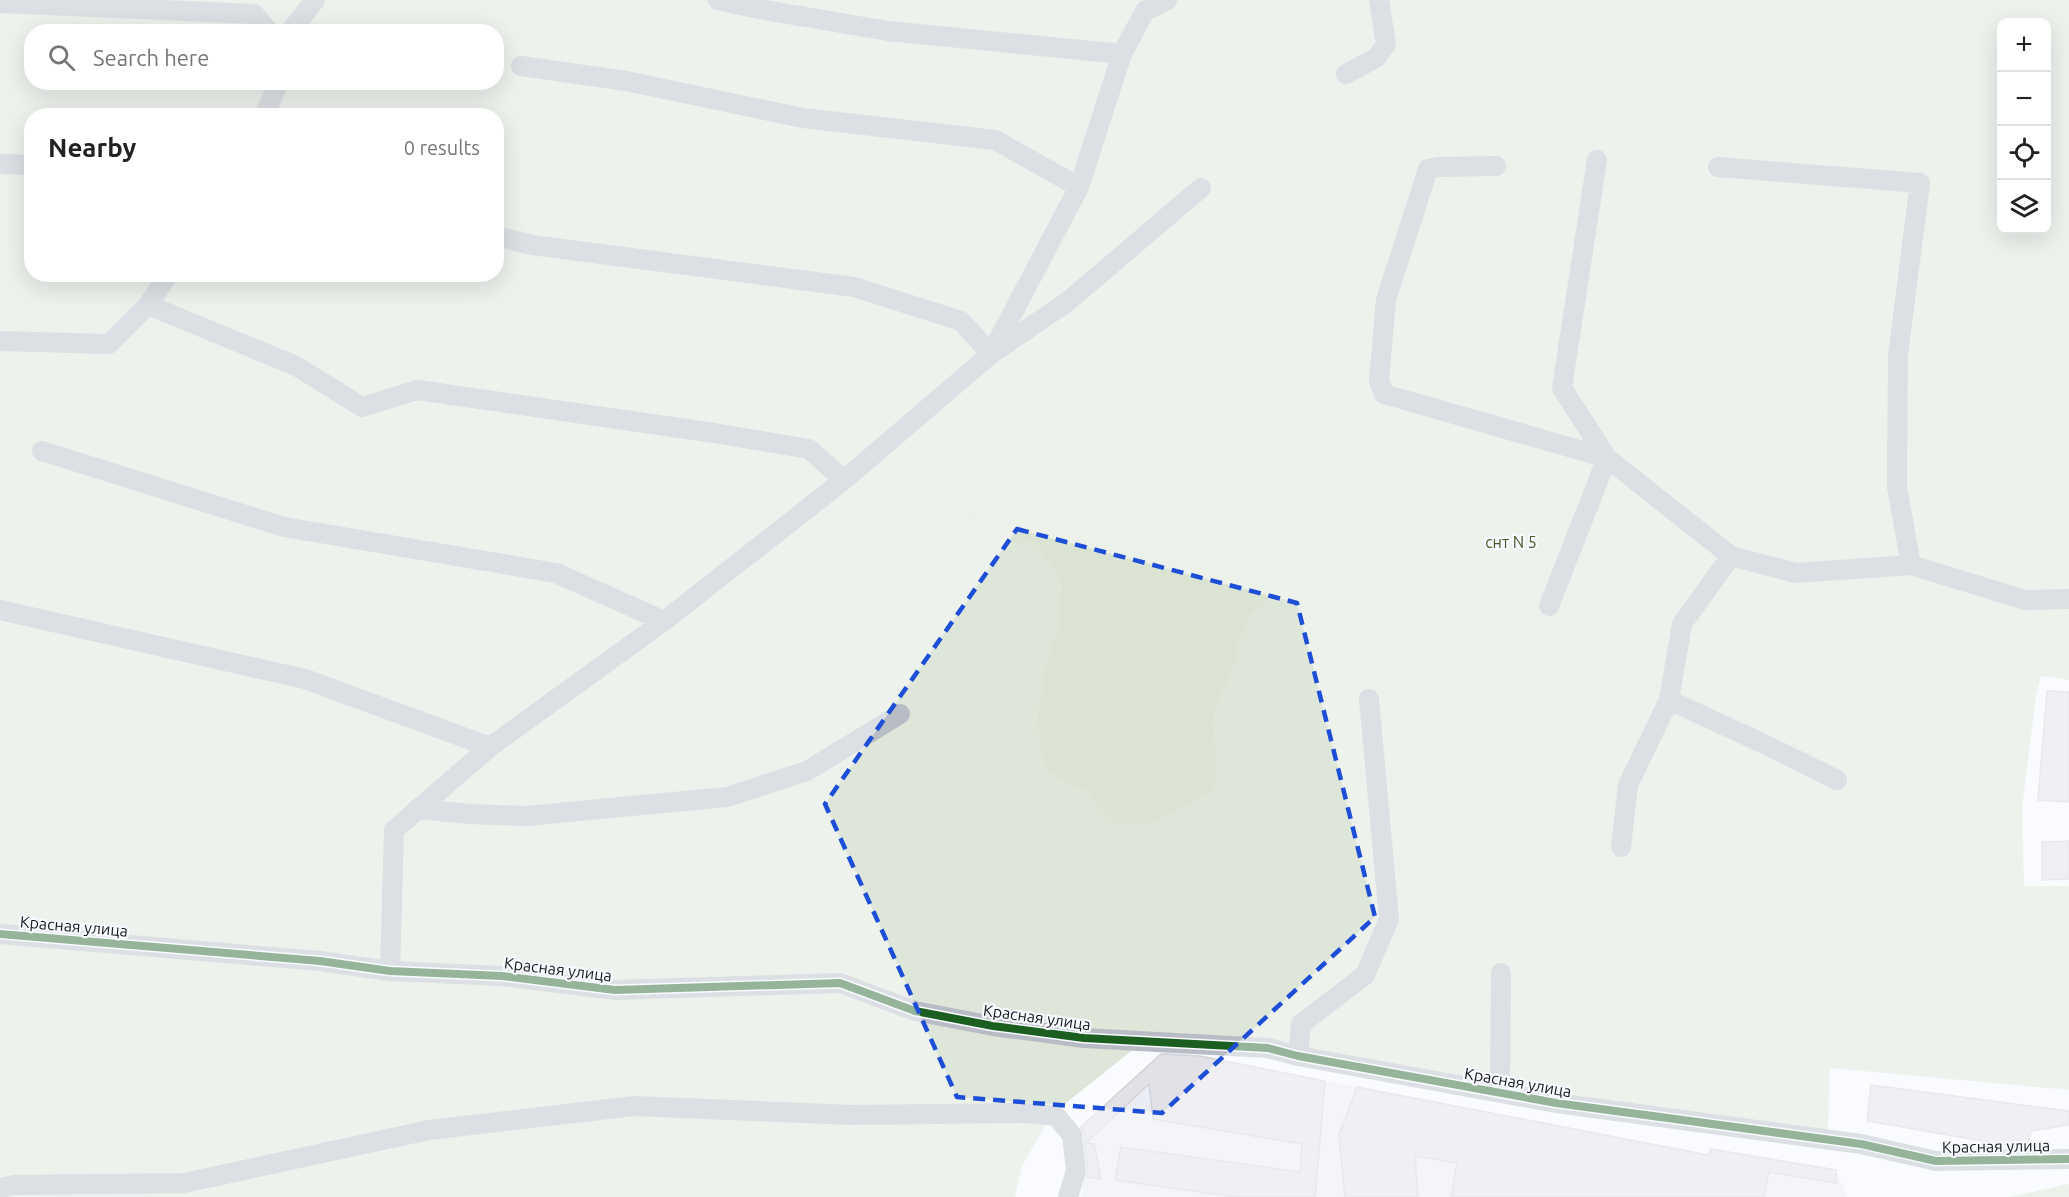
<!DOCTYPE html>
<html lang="en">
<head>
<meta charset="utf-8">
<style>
  body { margin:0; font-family:Ubuntu,sans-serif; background:#f2f2f2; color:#222 }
  .controls { position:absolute; right:18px; top:18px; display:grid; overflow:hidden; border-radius:12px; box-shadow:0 6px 24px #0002 }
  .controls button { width:54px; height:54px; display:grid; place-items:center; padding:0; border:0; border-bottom:2px solid #e0e0e0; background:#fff; color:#222; font:30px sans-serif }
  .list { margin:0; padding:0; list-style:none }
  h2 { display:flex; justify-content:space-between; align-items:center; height:78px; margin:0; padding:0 24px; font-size:26px }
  h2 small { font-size:20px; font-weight:400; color:#767676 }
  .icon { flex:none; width:33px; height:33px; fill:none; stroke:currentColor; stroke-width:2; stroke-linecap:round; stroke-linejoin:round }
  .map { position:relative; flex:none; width:2069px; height:1197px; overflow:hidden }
  .search { position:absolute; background:#fff; box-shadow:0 6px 24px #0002; left:24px; top:24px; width:480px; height:66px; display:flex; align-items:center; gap:15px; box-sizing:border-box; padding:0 21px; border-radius:24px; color:#767676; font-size:22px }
  .panel { position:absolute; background:#fff; box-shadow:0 6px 24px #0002; left:24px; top:108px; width:480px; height:174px; border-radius:24px }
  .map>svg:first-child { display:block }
  .built { fill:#eaedf4 }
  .green { fill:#dee6d9; fill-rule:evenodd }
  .forest { fill:#dbe4d3 }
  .building { fill:#e2e1e8; stroke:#d2d2d5; stroke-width:1.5 }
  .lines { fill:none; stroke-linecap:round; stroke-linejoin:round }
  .minor { stroke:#b8bdc5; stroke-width:20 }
  .cycleway-casing { stroke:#f8faff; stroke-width:11 }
  .cycleway { stroke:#1b5e20; stroke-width:8 }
  .marked { fill:none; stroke:#1d4ed8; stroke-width:4.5; stroke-dasharray:12 8; stroke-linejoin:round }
  .labels { text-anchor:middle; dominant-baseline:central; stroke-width:4.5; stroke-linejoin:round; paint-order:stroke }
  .park-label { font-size:16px; fill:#475b29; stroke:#f8faff }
  .street-label { font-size:16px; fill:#181a1d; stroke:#f8faff }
</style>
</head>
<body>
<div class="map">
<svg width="2069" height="1197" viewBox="0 0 2069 1197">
  <rect width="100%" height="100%" fill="#f9fbfe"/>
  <path class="built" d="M1166,1050L1708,1155L1711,1149L1836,1170L1847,1197H1081L1083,1191L1079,1129Z"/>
  <path class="green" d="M0,0H2069V680L2041,676L2036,696L2022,807L2024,886H2069V1090L1830,1068L1828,1134L1154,1033L1052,1114L1022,1166L1015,1197H0ZM2002,22H2046V230H2002ZM32,32H496V82H32ZM32,116H496V274H32Z"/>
  <path class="forest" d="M1094,395L1123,399L1163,425L1207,416L1316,466L1344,484L1348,506L1311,568L1251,613L1239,642L1234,666L1215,708L1213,722L1217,770L1213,790L1145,825L1118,824L1104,814L1086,790L1062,780L1047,769L1039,745L1038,712L1046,665L1060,620L1062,582L1035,542L1019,543L964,518L961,506L976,482L994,461L1056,413Z
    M2069,1184V1197H2010Z"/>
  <path class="building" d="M2047,691L2069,692V802L2038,800Z
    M2069,841V879L2042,880V842Z
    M1161,1054L1200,1056L1325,1081L1315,1197H1235L1115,1180L1121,1147L1300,1172L1302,1144L1153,1119L1149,1084L1086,1143L1094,1144L1101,1179L1087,1177L1088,1170L1084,1134L1081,1127Z
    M1871,1085L2069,1111V1125L2031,1131L2027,1148H2023L1867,1121Z
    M1357,1087L1708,1155L1711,1149L1836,1170V1183L1769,1172L1764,1197H1451L1457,1163L1415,1156L1418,1197H1345L1339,1135Z"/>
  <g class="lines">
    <path class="minor" d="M718,0L759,9L888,31L1122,54
      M0,3L254,14L269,32
      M290,32L315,0
      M521,66L626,81L803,118L995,140L1079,187
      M1346,74L1376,58L1386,45L1379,0
      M264,116L279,82
      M1597,160L1562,388L1607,458L1731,556L1796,573L1911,565L2025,600L2069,599
      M0,164L32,165
      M1496,166L1438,167L1428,169L1386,300L1379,381L1384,394L1607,458L1549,606
      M1718,167L1920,183L1898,355L1897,487L1911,565
      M496,236L532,245L854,287L961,321L991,354L1067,302L1201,188
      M148,305L296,366L362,407L417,390L714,433L809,449L844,480
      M0,341L109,344L148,305L169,274
      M42,451L284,527L556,573L664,621
      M0,610L305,679L490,747
      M1669,700L1764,744L1837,780
      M417,809L470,814L526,816L727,797L807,771L900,714
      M1621,847L1628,785L1669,700L1682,624L1731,556
      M0,934L320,961L390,971L502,976L615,990L840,983L915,1011L993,1026L1084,1038L1268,1048L1298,1056L1556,1103L1861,1144L1936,1161L2069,1159
      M390,971L394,830L490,747L664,621L844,480L991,354L1079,187L1122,54L1145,11L1167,0
      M1298,1056L1301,1024L1365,975L1389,919L1369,699
      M1500,1093L1501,973
      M0,1188L15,1185L184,1183L429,1130L634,1106L852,1115L1025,1113L1056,1116L1072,1135L1076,1171L1068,1197"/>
    <g class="cycleway-casing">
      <path id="cycleway" d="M0,934L320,961L390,971L502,976L615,990L840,983L915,1011L993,1026L1084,1038L1268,1048L1298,1056L1556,1103L1861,1144L1936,1161L2069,1159"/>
    </g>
    <use href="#cycleway" class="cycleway"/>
  </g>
  <path d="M0 0H2069V1197H0ZM1017,529L1297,603L1375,917L1162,1113L957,1097L825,804Z" fill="#f9fbfe" fill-opacity=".55" fill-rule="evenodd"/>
  <path class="marked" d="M1017,529L1297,603L1375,917L1162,1113L957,1097L825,804Z"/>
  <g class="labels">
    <g class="park-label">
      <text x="1511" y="542">снт N 5</text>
    </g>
    <g class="street-label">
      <text transform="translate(74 926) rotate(5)">Красная улица</text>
      <text transform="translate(558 969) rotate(7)">Красная улица</text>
      <text transform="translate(1037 1017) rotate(8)">Красная улица</text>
      <text transform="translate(1518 1082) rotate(10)">Красная улица</text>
      <text transform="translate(1996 1146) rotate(-1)">Красная улица</text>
    </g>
  </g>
</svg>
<div class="controls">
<button>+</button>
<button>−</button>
<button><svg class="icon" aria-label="locate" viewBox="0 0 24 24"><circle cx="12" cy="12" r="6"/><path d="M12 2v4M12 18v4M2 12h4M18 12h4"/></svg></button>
<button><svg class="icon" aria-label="layers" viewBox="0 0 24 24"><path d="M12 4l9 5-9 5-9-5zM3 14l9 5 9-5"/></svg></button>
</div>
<div class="search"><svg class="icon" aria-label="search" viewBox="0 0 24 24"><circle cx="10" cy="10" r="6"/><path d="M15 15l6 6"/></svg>Search here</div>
<section class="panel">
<h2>Nearby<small>0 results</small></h2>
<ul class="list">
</ul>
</section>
</div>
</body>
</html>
